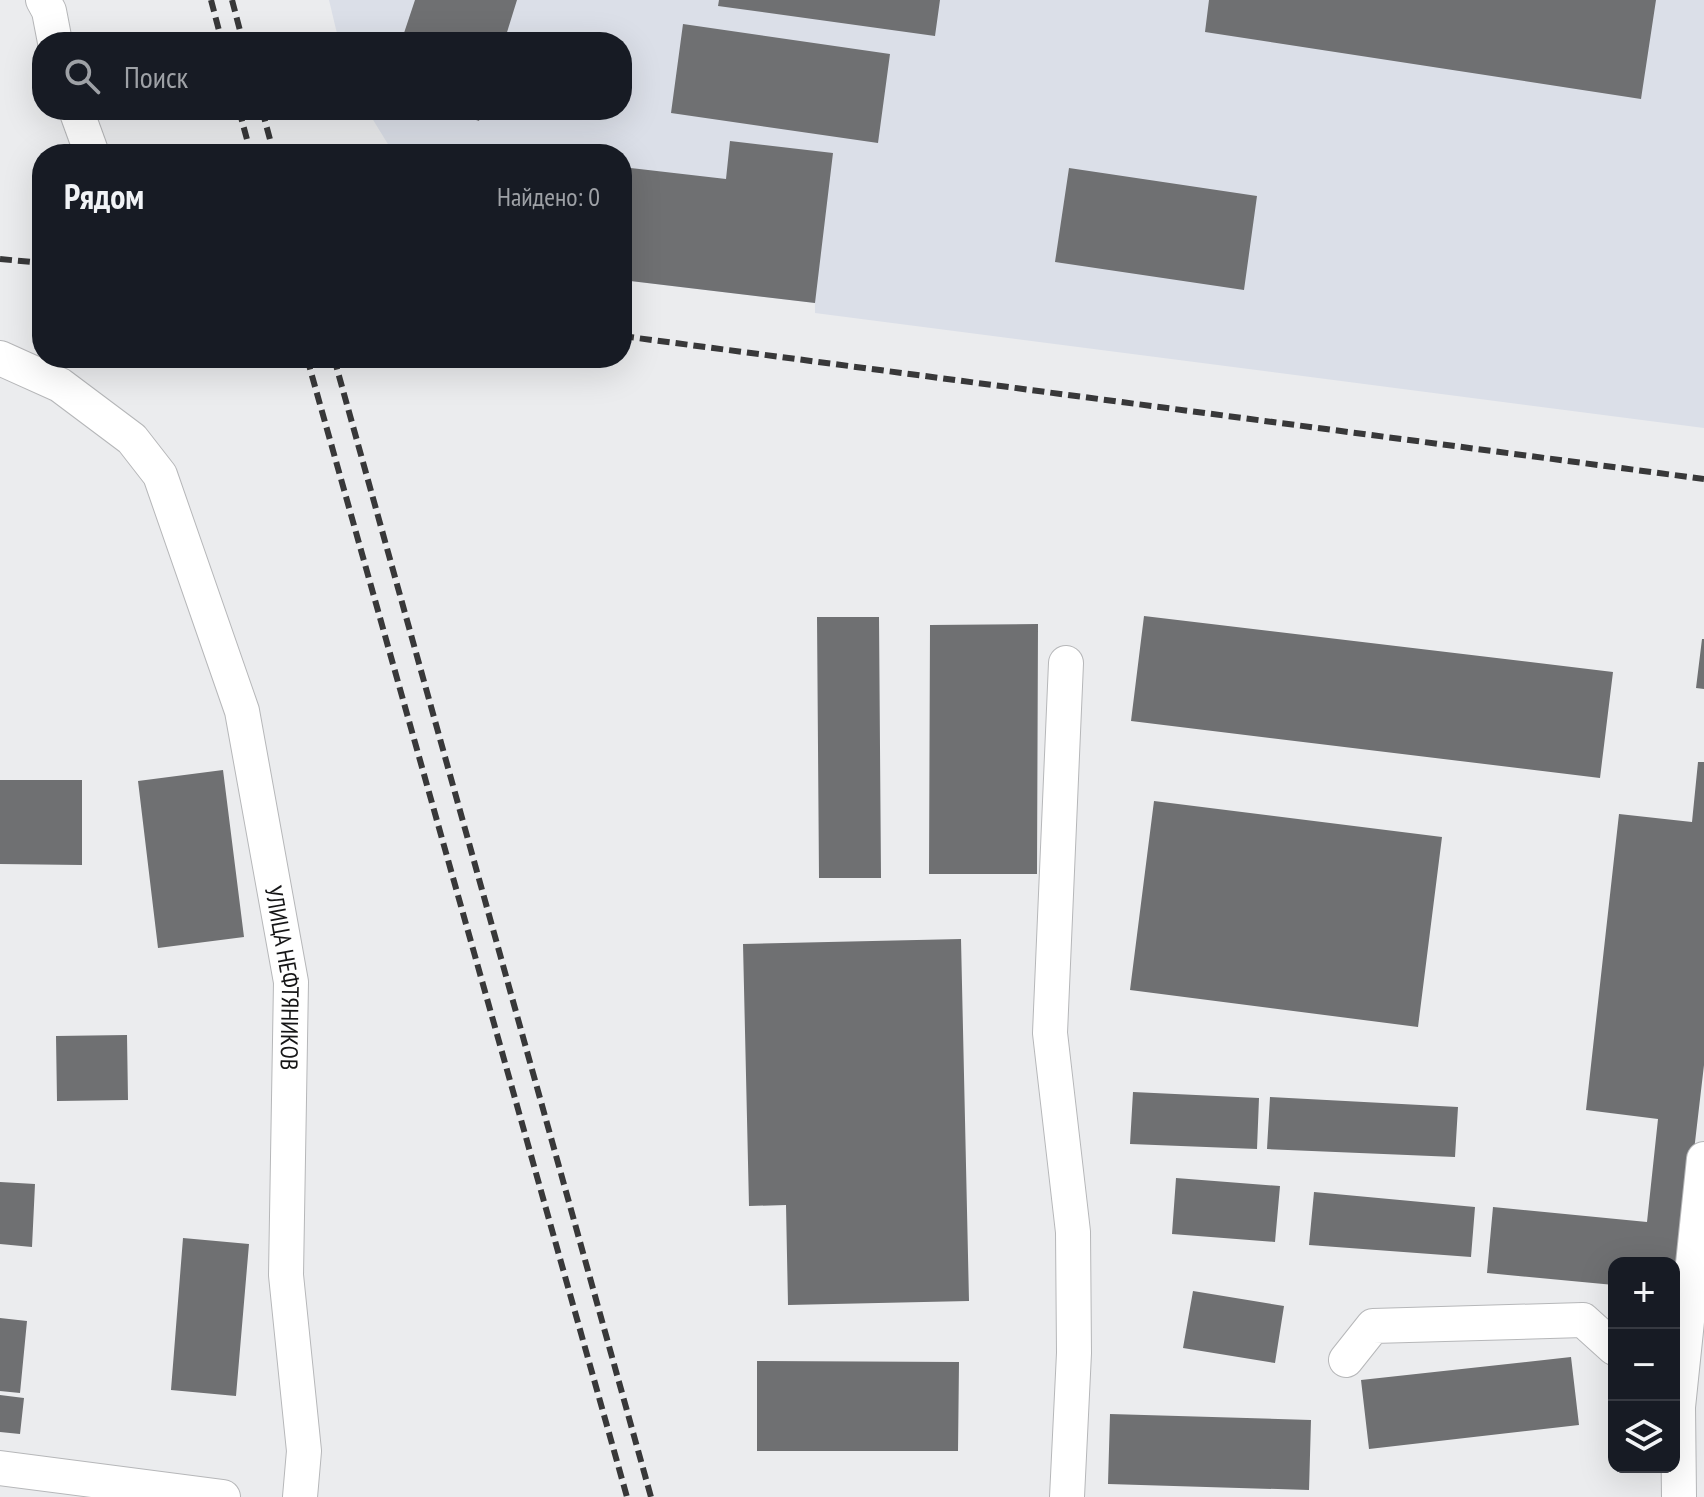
<!DOCTYPE html>
<html lang="ru">
<head>
<meta charset="utf-8">
<style>
  body { margin:0; font-family:"PT Sans Narrow",sans-serif; background:#242831; color:#f1f3f6 }
  .controls { position:absolute; right:24px; bottom:24px; display:grid; overflow:hidden; border-radius:16px; box-shadow:0 8px 32px #0002 }
  .controls button { width:72px; height:72px; display:grid; place-items:center; padding:0; border:0; border-bottom:2px solid #363941; background:#171b24; color:#f1f3f6; font:40px sans-serif }
  .list { margin:0; padding:0; list-style:none }
  h2 { display:flex; justify-content:space-between; align-items:center; height:104px; margin:0; padding:0 32px; font-size:34px }
  h2 small { font-size:26px; font-weight:400; color:#9ea1a6 }
  .icon { flex:none; width:44px; height:44px; fill:none; stroke:currentColor; stroke-width:2; stroke-linecap:round; stroke-linejoin:round }
  .map { position:relative; flex:none; width:1704px; height:1497px; overflow:hidden }
  .search { position:absolute; background:#171b24; box-shadow:0 8px 32px #0002; left:32px; top:32px; width:600px; height:88px; display:flex; align-items:center; gap:20px; box-sizing:border-box; padding:0 28px; border-radius:32px; color:#9ea1a6; font-size:30px }
  .panel { position:absolute; background:#171b24; box-shadow:0 8px 32px #0002; left:32px; top:144px; width:600px; height:224px; border-radius:32px }
  .map>svg:first-child { display:block }
  .built { fill:#dbdfe8 }
  .building { fill:#6f7072 }
  .lines { fill:none; stroke-linecap:round; stroke-linejoin:round }
  .minor-casing { stroke:#b6b7b9; stroke-width:36 }
  .minor { stroke:#fff; stroke-width:34 }
  .rail { stroke:#383839; stroke-width:6; stroke-dasharray:12 6; stroke-linecap:butt }
  .labels { text-anchor:middle; dominant-baseline:central; stroke-width:8; stroke-linejoin:round; paint-order:stroke }
  .street-label { font-size:24px; fill:#151516; stroke:#f8f9fc }
</style>
</head>
<body>
<div class="map">
<svg width="1704" height="1497" viewBox="0 0 1704 1497">
  <rect width="100%" height="100%" fill="#ebecee"/>
  <path class="built" d="M329,0H1704V428L815,313V303L622,280V154H394L367,110H622V42H339Z"/>
  <path class="building" d="M415,0H517L504,42H401Z
    M719,0H940L935,36L718,6Z
    M1209,0H1656L1641,99L1205,32Z
    M683,24L890,54L878,143L671,113Z
    M447,110H482L479,121Z
    M730,141L833,153L815,303L622,280V167L726,179Z
    M1069,168L1257,196L1244,290L1055,262Z
    M1144,616L1613,672L1600,778L1131,721Z
    M817,617H879L881,878H819Z
    M1038,624L1037,874H929L930,625Z
    M1702,639H1704V689L1696,688Z
    M1698,762H1704V1065L1676,1305L1674,1263H1614V1285L1487,1273L1493,1207L1647,1222L1658,1119L1586,1110L1619,814L1692,822Z
    M223,770L244,937L158,948L138,781Z
    M0,780H82V865L0,864Z
    M1154,801L1442,837L1418,1027L1130,990Z
    M961,939L969,1301L788,1305L786,1205L749,1206L743,944Z
    M127,1035L128,1100L57,1101L56,1036Z
    M1133,1092L1259,1098L1257,1149L1130,1144Z
    M1270,1097L1458,1107L1455,1157L1267,1149Z
    M1176,1178L1280,1186L1275,1242L1172,1234Z
    M0,1182L35,1184L32,1247L0,1244Z
    M1314,1192L1475,1207L1471,1257L1309,1245Z
    M183,1238L249,1244L236,1396L171,1390Z
    M1193,1291L1284,1306L1275,1363L1183,1348Z
    M0,1318L27,1321L20,1393L0,1391Z
    M1571,1357L1579,1425L1369,1449L1361,1380Z
    M757,1361L959,1362L958,1451H757Z
    M0,1395L24,1398L20,1434L0,1432Z
    M1110,1414L1311,1420L1309,1490L1108,1484Z"/>
  <g class="lines">
    <g class="minor-casing">
      <g id="minor">
        <path d="M43,0L49,11L55,42"/>
        <path d="M76,110L92,154"/>
        <path id="s1" d="M0,358L60,385L132,439L160,475L242,711L291,982L286,1275L304,1451L300,1497"/>
        <path d="M1066,663L1050,1033L1073,1232L1074,1353L1067,1497"/>
        <path d="M1346,1360L1373,1326L1583,1320L1614,1348"/>
        <path d="M0,1468L223,1497"/>
        <path d="M1679,1497L1678,1407L1704,1159"/>
      </g>
    </g>
    <use href="#minor" class="minor"/>
    <path class="rail" d="M211,0L222,42
      M232,0L243,42
      M239,110L251,154
      M262,110L274,154
      M0,259L42,263
      M622,336L1704,479
      M307,358L627,1497
      M334,358L651,1497"/>
  </g>
  <g class="labels">
    <g class="street-label">
      <text stroke="none"><textPath href="#s1" startOffset="722">УЛИЦА НЕФТЯНИКОВ</textPath></text>
    </g>
  </g>
</svg>
<div class="controls">
<button>+</button>
<button>−</button>
<button><svg class="icon" aria-label="layers" viewBox="0 0 24 24"><path d="M12 4l9 5-9 5-9-5zM3 14l9 5 9-5"/></svg></button>
</div>
<div class="search"><svg class="icon" aria-label="search" viewBox="0 0 24 24"><circle cx="10" cy="10" r="6"/><path d="M15 15l6 6"/></svg>Поиск</div>
<section class="panel">
<h2>Рядом<small>Найдено: 0</small></h2>
<ul class="list">
</ul>
</section>
</div>
</body>
</html>
